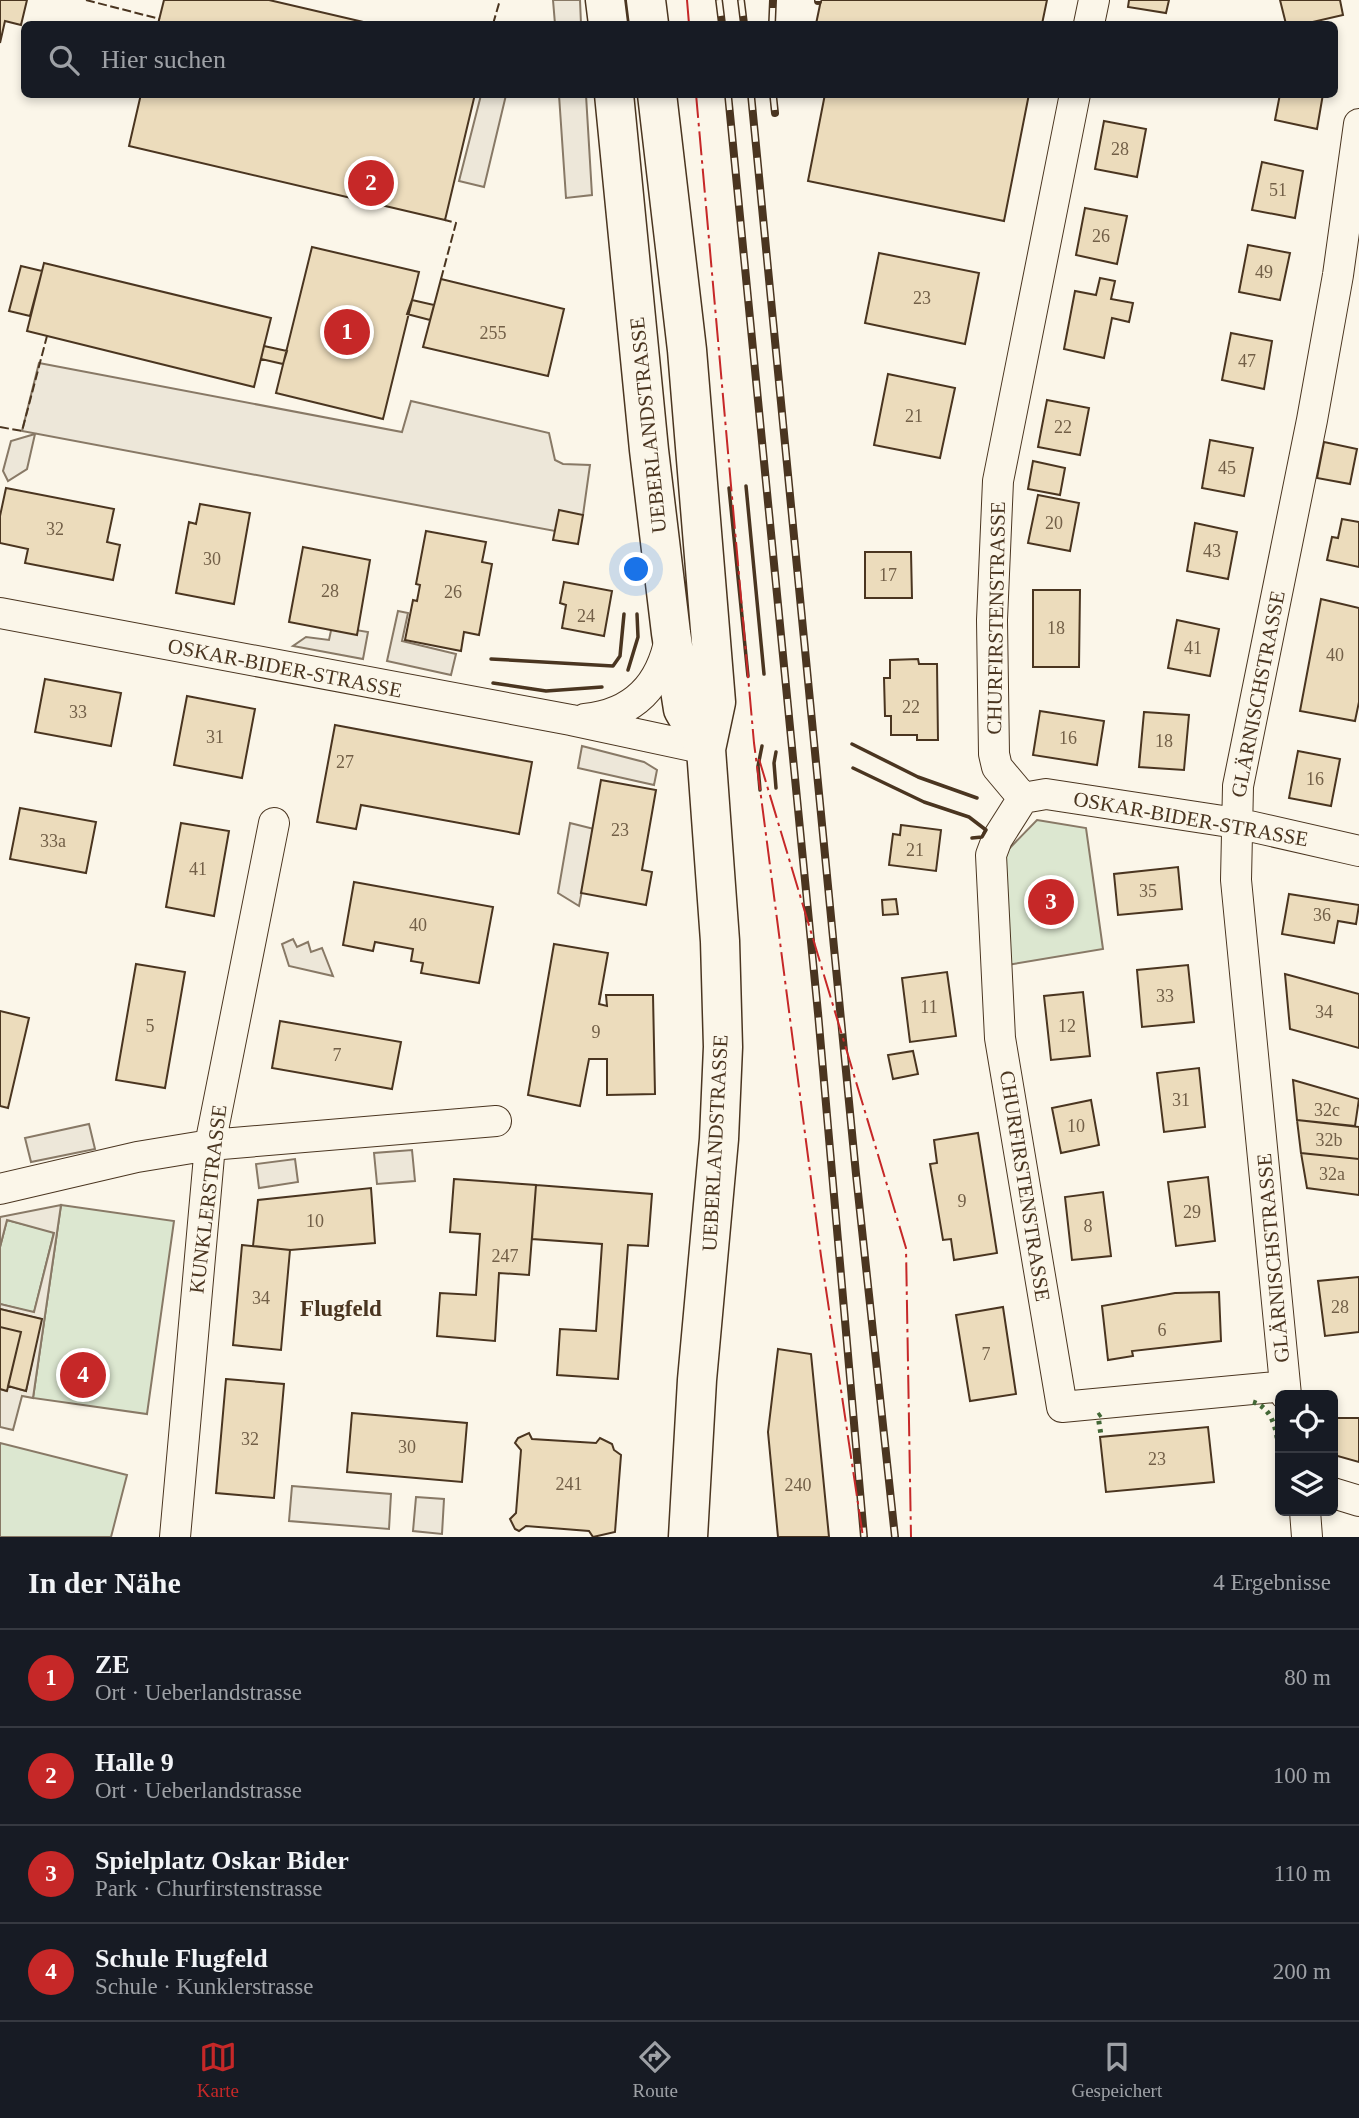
<!DOCTYPE html>
<html lang="de">
<head>
<meta charset="utf-8">
<style>
  body { margin:0; font-family:"Times New Roman",serif; background:#20242c; color:#f1f3f6 }
  .controls { position:absolute; right:21px; bottom:21px; display:grid; overflow:hidden; border-radius:10px; box-shadow:0 4px 10px #0003 }
  .controls button { width:63px; height:63px; display:grid; place-items:center; padding:0; border:0; border-bottom:2px solid #363941; background:#171b24; color:#f1f3f6; font:35px sans-serif }
  .you { position:absolute; left:637px; top:570px; width:24px; height:24px; margin:-18px; border:5px solid #fff; border-radius:50%; background:#1a73e8; box-shadow:0 0 0 10px #1a73e833 }
  .badge { display:grid; place-items:center; width:46px; height:46px; border-radius:50%; background:#c62828; color:#fff; font-size:23px; font-weight:700 }
  .pin { position:absolute; translate:-50% -50%; border:4px solid #fff; box-shadow:0 2px 7px #0006 }
  .list { margin:0; padding:0; list-style:none }
  h2 { display:flex; justify-content:space-between; align-items:center; height:91px; margin:0; padding:0 28px; font-size:30px }
  h2 small { font-size:23px; font-weight:400; color:#9ea1a6 }
  .list li { display:grid; grid-template-columns:46px 1fr auto; gap:21px; align-items:center; box-sizing:border-box; height:98px; padding:0 28px; border-top:2px solid #363941 }
  .list b { display:block; font-size:26px; white-space:nowrap }
  .list p { margin:0; font-size:23px; white-space:nowrap; color:#9ea1a6 }
  .list em { font-size:23px; font-style:normal; color:#9ea1a6 }
  .icon { flex:none; width:38px; height:38px; fill:none; stroke:currentColor; stroke-width:2; stroke-linecap:round; stroke-linejoin:round }
  .map { position:relative; flex:none; width:1359px; height:1537px; overflow:hidden }
  .search { position:absolute; background:#171b24; box-shadow:0 4px 10px #0003; left:21px; right:21px; top:21px; height:77px; display:flex; align-items:center; gap:18px; box-sizing:border-box; padding:0 24px; border-radius:10px; color:#9ea1a6; font-size:26px }
  .sheet { height:483px; background:#171b24 }
  nav { display:flex; justify-content:space-around; align-items:center; box-sizing:border-box; height:98px; border-top:2px solid #363941; background:#171b24; font-size:19px; color:#9ea1a6 }
  nav a { display:grid; justify-items:center; gap:4px }
  nav .on { color:#c62828 }
  .map>svg:first-child { display:block }
  .green { fill:#dce7d0; stroke:#887966; stroke-width:2 }
  .parking { fill:#ede7d9; stroke:#887966; stroke-width:2 }
  .building { fill:#ecdcbc; stroke:#4a3520; stroke-width:2 }
  .lines { fill:none; stroke-linecap:round; stroke-linejoin:round }
  .minor-casing { stroke:#4a3520; stroke-width:32 }
  .secondary-casing { stroke:#4a3520; stroke-width:41 }
  .minor { stroke:#fbf6e9; stroke-width:30 }
  .secondary { stroke:#fbf6e9; stroke-width:38 }
  .rail-casing { stroke:#4a3520; stroke-width:8 }
  .rail { stroke:#fbf6e9; stroke-width:5; stroke-dasharray:16; stroke-linecap:butt }
  .hedge { stroke:#436837; stroke-width:5; stroke-dasharray:3.5 5; stroke-linecap:butt }
  .fence { stroke:#4a3520; stroke-width:2; stroke-dasharray:9 3.5; stroke-linecap:butt }
  .wall { stroke:#4a3520; stroke-width:3.5 }
  .power { stroke:#c62828; stroke-width:2; stroke-dasharray:24 5 3.5 5; stroke-linecap:butt }
  .labels { text-anchor:middle; dominant-baseline:central; stroke-width:5; stroke-linejoin:round; paint-order:stroke }
  .number-label { font-size:18px; fill:#725f47 }
  .street-label { font-size:21px; fill:#4a3520; stroke:#fbf6e9 }
  .neighbourhood-label { font-size:23px; font-weight:bold; fill:#4a3520; stroke:#fbf6e9 }
</style>
</head>
<body>
<div class="map">
<svg width="1359" height="1537" viewBox="0 0 1359 1537">
  <rect width="100%" height="100%" fill="#fbf6e9"/>
  <path class="green" d="M1037,820L1086,828L1103,949L1007,965L1003,855Z
    M61,1205L174,1221L147,1414L33,1398Z
    M7,1220L54,1232L34,1313L0,1304V1247Z
    M0,1443L127,1475L111,1537H0Z"/>
  <path class="parking" d="M553,0H580L581,24H555Z
    M481,95H506L484,187L459,181Z
    M559,95H586L592,195L566,198Z
    M39,363L402,432L411,401L549,433L555,460L563,464L590,465L583,515L555,531L22,431Z
    M35,434L27,469L8,481L3,471L11,441Z
    M398,611L408,613L402,641L456,654L451,675L387,661Z
    M332,626L368,632L363,659L293,646L306,637L329,640Z
    M582,746L644,762L657,770L654,785L578,768Z
    M570,823L594,829L579,906L558,893Z
    M293,939L297,947L308,942L311,952L322,948L333,976L289,966L282,944Z
    M89,1124L95,1149L31,1162L25,1138Z
    M412,1150L415,1181L377,1184L374,1153Z
    M295,1159L298,1182L259,1188L256,1164Z
    M61,1205L33,1398L22,1396L13,1430L0,1427V1389L6,1391L8,1386L26,1391L41,1319L0,1309V1304L34,1312L54,1233L7,1220L0,1247V1217Z
    M292,1486L391,1494L389,1529L289,1521Z
    M416,1497L444,1499L442,1534L413,1531Z"/>
  <path class="building" d="M0,0H27L21,25L5,21L0,43Z
    M164,0H269L372,24H158Z
    M821,0H1047L1042,24H816Z
    M1129,0H1169L1166,13L1128,7Z
    M1280,0H1340L1343,15L1304,24H1286Z
    M141,94H475L445,220L129,146Z
    M825,94H1029L1004,221L808,181Z
    M1280,94H1323L1317,129L1275,120Z
    M1104,121L1146,129L1137,177L1095,169Z
    M1262,162L1303,171L1295,218L1252,210Z
    M1085,208L1127,216L1117,264L1076,255Z
    M1248,245L1290,253L1280,300L1239,292Z
    M312,247L419,272L383,419L276,393Z
    M879,253L979,273L965,344L865,323Z
    M44,263L271,318L254,387L27,331Z
    M21,266L42,271L30,316L9,311Z
    M1100,278L1115,281L1111,299L1133,303L1129,322L1112,318L1104,358L1064,349L1075,291L1096,295Z
    M441,279L564,309L548,376L423,347Z
    M412,300L434,305L430,320L407,314Z
    M1231,333L1272,341L1264,389L1222,380Z
    M264,346L287,351L283,364L261,359Z
    M888,374L955,388L940,458L874,445Z
    M1047,400L1089,408L1080,455L1038,447Z
    M1210,440L1253,448L1244,496L1202,488Z
    M1324,442L1357,449L1350,484L1317,478Z
    M1033,461L1065,468L1060,495L1028,489Z
    M6,488L114,509L107,542L120,545L113,580L25,563L28,549L0,543V516Z
    M1038,495L1079,503L1070,551L1028,543Z
    M200,504L250,513L234,604L176,593L189,522L196,524Z
    M559,510L583,515L578,544L553,540Z
    M1342,519L1359,522V567L1327,560L1332,537L1338,538Z
    M1195,523L1237,532L1228,579L1187,571Z
    M426,531L486,542L482,562L492,564L479,635L464,632L461,651L405,640L413,600L417,601L420,585L416,584Z
    M303,547L370,560L357,635L289,622Z
    M865,552H911L912,598H865Z
    M564,582L612,591L604,636L562,628L566,605L560,603Z
    M1033,590H1080L1079,667H1033Z
    M1321,599L1359,608V702L1355,721L1300,711Z
    M1177,620L1219,629L1210,676L1168,668Z
    M918,659L919,664H937L938,740H917V735H891V716H885L884,678H890V660Z
    M45,679L121,693L111,746L35,732Z
    M187,696L255,709L242,778L174,765Z
    M1040,711L1104,721L1097,765L1033,755Z
    M1144,712L1189,715L1184,770L1139,767Z
    M335,725L532,762L519,834L361,805L356,829L317,822Z
    M1298,751L1340,759L1331,806L1289,798Z
    M601,780L656,790L642,870L652,872L646,905L581,893Z
    M20,808L96,822L86,873L10,859Z
    M181,823L229,831L214,916L166,907Z
    M901,825L941,830L936,871L889,865L893,834L900,835Z
    M1178,867L1182,909L1118,915L1114,874Z
    M354,882L493,907L479,983L421,973L423,963L411,961L413,949L375,942L373,951L343,945Z
    M1289,894L1359,905L1356,924L1338,921L1334,943L1282,934Z
    M896,899L898,914L883,915L882,900Z
    M554,944L608,953L599,1004L607,1006L606,995H653L655,1094L607,1095V1059H589L580,1106L528,1095Z
    M136,964L185,972L165,1088L116,1080Z
    M1188,965L1194,1022L1142,1027L1137,970Z
    M947,972L956,1036L910,1042L902,978Z
    M1285,974L1359,994V1048L1290,1029Z
    M1083,992L1090,1056L1051,1060L1044,996Z
    M0,1011L29,1018L8,1108L0,1106Z
    M280,1021L401,1042L392,1089L272,1068Z
    M913,1051L918,1074L893,1079L888,1055Z
    M1199,1068L1205,1127L1164,1132L1157,1073Z
    M1293,1080L1359,1099L1355,1126L1297,1120Z
    M1091,1100L1099,1145L1061,1153L1052,1108Z
    M1297,1120L1359,1127V1159L1301,1153Z
    M978,1133L997,1253L954,1260L951,1239L943,1240L930,1164L937,1163L934,1140Z
    M1301,1153L1359,1159V1195L1307,1188Z
    M1208,1177L1215,1241L1176,1246L1168,1182Z
    M454,1179L536,1185L529,1275L499,1273L495,1341L437,1336L440,1293L476,1295L480,1234L450,1232Z
    M536,1185L652,1194L648,1246L628,1245L618,1379L557,1375L560,1329L596,1331L602,1244L532,1239Z
    M371,1188L375,1243L290,1250L253,1246L258,1200Z
    M1103,1192L1111,1256L1072,1260L1065,1197Z
    M242,1245L290,1250L281,1350L233,1345Z
    M1359,1277V1332L1325,1336L1318,1281Z
    M1219,1292L1221,1341L1132,1351L1133,1356L1108,1360L1102,1306L1175,1293Z
    M1003,1307L1016,1394L970,1401L956,1315Z
    M0,1309L42,1319L26,1391L8,1386L21,1332L0,1327Z
    M0,1327L21,1332L7,1391L0,1389Z
    M778,1349L811,1354L829,1537H778L768,1432Z
    M226,1379L284,1384L274,1498L216,1493Z
    M352,1413L467,1423L462,1482L347,1472Z
    M1333,1418H1359V1462L1334,1455Z
    M1208,1427L1214,1482L1106,1492L1100,1437Z
    M529,1433L532,1439L596,1443L600,1438L612,1444L614,1450L621,1455L615,1532L593,1537L589,1531L526,1526L519,1531L515,1529L510,1519L516,1513L521,1450L515,1443L518,1438Z"/>
  <g class="lines">
    <g class="minor-casing">
      <path id="minor" d="M1089,24L1094,0
        M0,613L571,720L706,749
        M585,719C634,714 661,685 670,638
        M1023,798L997,839L991,855L1000,1038L1062,1407L1285,1386
        M1023,798L997,767L994,754L992,620L998,481L1075,94
        M1023,798L1046,794L1236,823L1359,851
        M0,1189L137,1157L210,1145L496,1121
        M1286,1395L1236,880L1238,786L1312,420L1338,275L1359,124
        M1333,1493L1359,1501
        M1305,1511L1307,1537
        M175,1537L210,1145L274,823"/>
    </g>
    <g class="secondary-casing">
      <path id="secondary" d="M605,0L608,24
        M646,0L649,24
        M614,94L649,450L671,633L683,709L706,749
        M657,94L687,350L716,702L706,749L720,941L723,1047L719,1139L697,1380L688,1537"/>
    </g>
    <use href="#minor" class="minor"/>
    <use href="#secondary" class="secondary"/>
    <g class="rail-casing">
      <path id="rail" d="M719,0L722,24
        M741,0L744,24
        M818,0V1
        M772,24L773,0
        M728,94L818,1013L864,1537
        M751,94L856,1174L895,1537
        M773,94L775,113"/>
    </g>
    <use href="#rail" class="rail"/>
    <path class="hedge" d="M1253,1402C1282,1411 1278,1455 1280,1480
      M1101,1414L1098,1416L1101,1435"/>
    <path class="fence" d="M86,0L160,19
      M493,24L500,0
      M441,279L456,223L445,220
      M0,427L22,431L47,336"/>
    <path class="wall" d="M746,486L764,674
      M729,488L748,676
      M491,659L613,666L620,656L624,614
      M628,670L638,637L637,614
      M493,683L546,691L602,687
      M852,744L918,777L977,798
      M853,768L924,802L969,817L986,830L982,837L972,838
      M776,788L774,763L776,752
      M760,790L758,766L762,746"/>
    <path class="power" d="M687,0L689,24
      M696,94L754,743L821,1256L863,1537
      M759,759L906,1248L911,1537"/>
  </g>
  <g class="labels">
    <g class="number-label">
      <text x="1120" y="149">28</text>
      <text x="1278" y="190">51</text>
      <text x="1101" y="236">26</text>
      <text x="1264" y="272">49</text>
      <text x="922" y="298">23</text>
      <text x="493" y="333">255</text>
      <text x="1247" y="361">47</text>
      <text x="914" y="416">21</text>
      <text x="1063" y="427">22</text>
      <text x="1227" y="468">45</text>
      <text x="1054" y="523">20</text>
      <text x="55" y="529">32</text>
      <text x="1212" y="551">43</text>
      <text x="212" y="559">30</text>
      <text x="888" y="575">17</text>
      <text x="330" y="591">28</text>
      <text x="453" y="592">26</text>
      <text x="586" y="616">24</text>
      <text x="1056" y="628">18</text>
      <text x="1193" y="648">41</text>
      <text x="1335" y="655">40</text>
      <text x="911" y="707">22</text>
      <text x="78" y="712">33</text>
      <text x="215" y="737">31</text>
      <text x="1068" y="738">16</text>
      <text x="1164" y="741">18</text>
      <text x="345" y="762">27</text>
      <text x="1315" y="779">16</text>
      <text x="620" y="830">23</text>
      <text x="53" y="841">33a</text>
      <text x="915" y="850">21</text>
      <text x="198" y="869">41</text>
      <text x="1148" y="891">35</text>
      <text x="1322" y="915">36</text>
      <text x="418" y="925">40</text>
      <text x="1165" y="996">33</text>
      <text x="929" y="1007">11</text>
      <text x="1324" y="1012">34</text>
      <text x="150" y="1026">5</text>
      <text x="1067" y="1026">12</text>
      <text x="596" y="1032">9</text>
      <text x="337" y="1055">7</text>
      <text x="1181" y="1100">31</text>
      <text x="1327" y="1110">32c</text>
      <text x="1076" y="1126">10</text>
      <text x="1329" y="1140">32b</text>
      <text x="1332" y="1174">32a</text>
      <text x="962" y="1201">9</text>
      <text x="1192" y="1212">29</text>
      <text x="315" y="1221">10</text>
      <text x="1088" y="1226">8</text>
      <text x="505" y="1256">247</text>
      <text x="261" y="1298">34</text>
      <text x="1340" y="1307">28</text>
      <text x="1162" y="1330">6</text>
      <text x="986" y="1354">7</text>
      <text x="250" y="1439">32</text>
      <text x="407" y="1447">30</text>
      <text x="1157" y="1459">23</text>
      <text x="569" y="1484">241</text>
      <text x="798" y="1485">240</text>
    </g>
    <g class="street-label">
      <text transform="translate(648 425) rotate(-96)">UEBERLANDSTRASSE</text>
      <text transform="translate(996 618) rotate(-89)">CHURFIRSTENSTRASSE</text>
      <text transform="translate(285 668) rotate(11)">OSKAR-BIDER-STRASSE</text>
      <text transform="translate(1258 694) rotate(-79)">GLÄRNISCHSTRASSE</text>
      <text transform="translate(1191 819) rotate(10)">OSKAR-BIDER-STRASSE</text>
      <text transform="translate(715 1143) rotate(-87)">UEBERLANDSTRASSE</text>
      <text transform="translate(1025 1186) rotate(81)">CHURFIRSTENSTRASSE</text>
      <text transform="translate(208 1199) rotate(-83)">KUNKLERSTRASSE</text>
      <text transform="translate(1273 1258) rotate(-95)">GLÄRNISCHSTRASSE</text>
    </g>
    <g class="neighbourhood-label">
      <text x="341" y="1308">Flugfeld</text>
    </g>
  </g>
</svg>
<div class="controls">
<button><svg class="icon" aria-label="locate" viewBox="0 0 24 24"><circle cx="12" cy="12" r="6"/><path d="M12 2v4M12 18v4M2 12h4M18 12h4"/></svg></button>
<button><svg class="icon" aria-label="layers" viewBox="0 0 24 24"><path d="M12 4l9 5-9 5-9-5zM3 14l9 5 9-5"/></svg></button>
</div>
<div class="you"></div>
<div class="pin badge" style="left:347px;top:332px">1</div>
<div class="pin badge" style="left:371px;top:183px">2</div>
<div class="pin badge" style="left:1051px;top:902px">3</div>
<div class="pin badge" style="left:83px;top:1375px">4</div>
<div class="search"><svg class="icon" aria-label="search" viewBox="0 0 24 24"><circle cx="10" cy="10" r="6"/><path d="M15 15l6 6"/></svg>Hier suchen</div>
</div>
<section class="sheet">
<h2>In der Nähe<small>4 Ergebnisse</small></h2>
<ul class="list">
<li><span class="badge">1</span><div><b>ZE</b><p>Ort · Ueberlandstrasse</p></div><em>80 m</em></li>
<li><span class="badge">2</span><div><b>Halle 9</b><p>Ort · Ueberlandstrasse</p></div><em>100 m</em></li>
<li><span class="badge">3</span><div><b>Spielplatz Oskar Bider</b><p>Park · Churfirstenstrasse</p></div><em>110 m</em></li>
<li><span class="badge">4</span><div><b>Schule Flugfeld</b><p>Schule · Kunklerstrasse</p></div><em>200 m</em></li>
</ul>
</section>
<nav>
<a class="on"><svg class="icon" aria-label="map" viewBox="0 0 24 24"><path d="M3 6l6-2 6 2 6-2v14l-6 2-6-2-6 2zM9 4v14M15 6v14"/></svg>Karte</a>
<a><svg class="icon" aria-label="directions" viewBox="0 0 24 24"><path d="M12 3l9 9-9 9-9-9zM9 14v-3h6M13 9l2 2-2 2"/></svg>Route</a>
<a><svg class="icon" aria-label="saved" viewBox="0 0 24 24"><path d="M7 4h10v16l-5-4-5 4z"/></svg>Gespeichert</a>
</nav>
</body>
</html>
